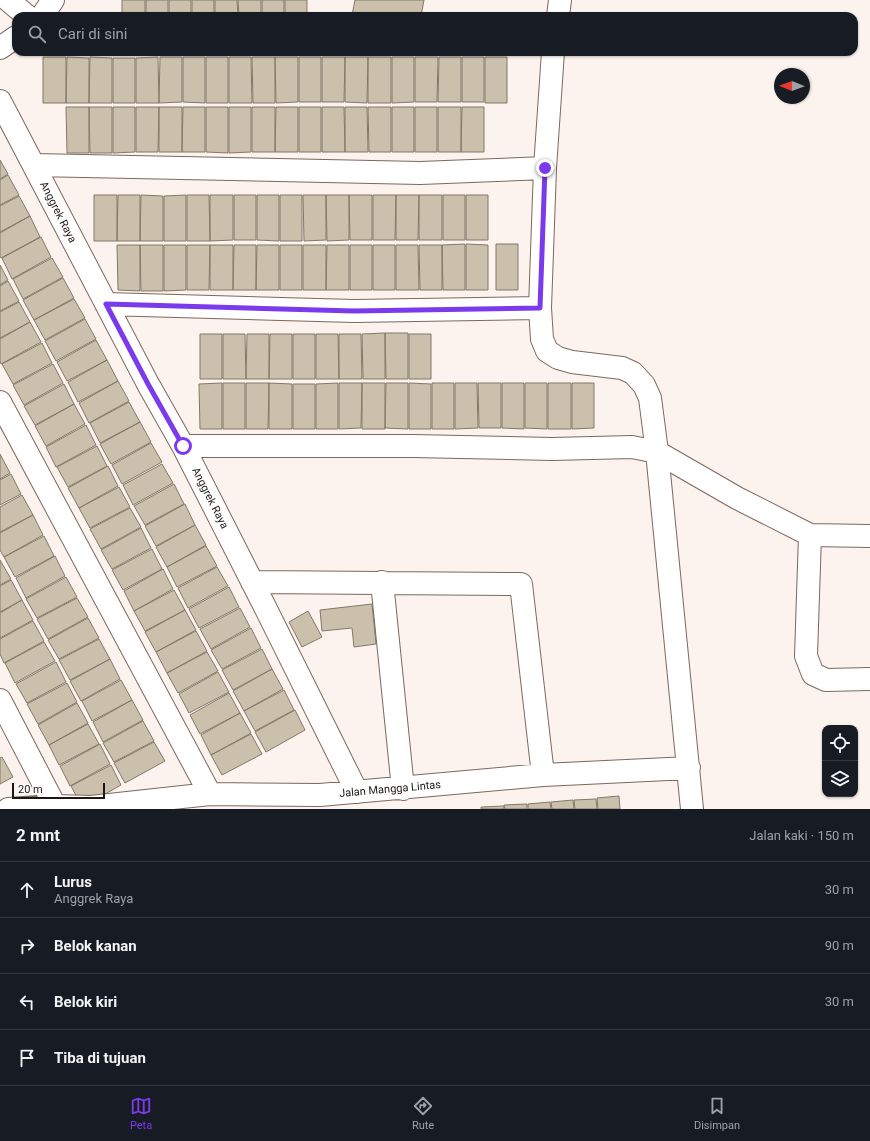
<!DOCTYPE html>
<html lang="id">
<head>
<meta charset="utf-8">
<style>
  body { margin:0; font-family:Roboto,sans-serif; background:#20242c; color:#f1f3f6 }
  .controls { position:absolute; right:12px; bottom:12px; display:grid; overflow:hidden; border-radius:8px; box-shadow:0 1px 3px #0004 }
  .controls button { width:36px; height:36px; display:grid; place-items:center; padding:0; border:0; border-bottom:1px solid #363941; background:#171b24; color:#f1f3f6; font:20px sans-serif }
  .compass { position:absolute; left:774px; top:68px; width:36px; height:36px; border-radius:50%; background:#171b24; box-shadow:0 1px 3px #0004; rotate:271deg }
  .scale { position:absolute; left:12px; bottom:10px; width:93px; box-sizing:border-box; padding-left:4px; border:2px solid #1e1612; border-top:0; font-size:11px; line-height:14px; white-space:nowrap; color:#1e1612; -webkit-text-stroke:3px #fff; paint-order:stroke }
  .stop { position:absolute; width:12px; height:12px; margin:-9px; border:3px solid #7c3aed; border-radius:50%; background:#fff }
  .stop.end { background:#7c3aed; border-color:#fff; box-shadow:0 1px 4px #0008 }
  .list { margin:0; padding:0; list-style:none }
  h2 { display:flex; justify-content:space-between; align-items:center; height:52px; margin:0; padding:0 16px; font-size:17px }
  h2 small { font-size:13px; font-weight:400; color:#9ea1a6 }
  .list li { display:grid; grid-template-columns:26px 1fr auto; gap:12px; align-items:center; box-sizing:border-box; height:56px; padding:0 16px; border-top:1px solid #363941 }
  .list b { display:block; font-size:15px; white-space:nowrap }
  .list p { margin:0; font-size:13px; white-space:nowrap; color:#9ea1a6 }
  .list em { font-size:13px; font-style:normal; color:#9ea1a6 }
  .icon { flex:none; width:22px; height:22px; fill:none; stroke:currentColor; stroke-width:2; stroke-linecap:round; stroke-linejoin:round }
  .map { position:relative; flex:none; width:870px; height:809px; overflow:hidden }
  .search { position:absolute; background:#171b24; box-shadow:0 1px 3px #0004; left:12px; right:12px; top:12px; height:44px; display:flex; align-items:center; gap:10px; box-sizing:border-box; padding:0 14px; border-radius:12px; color:#9ea1a6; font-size:15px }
  .sheet { height:276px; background:#171b24 }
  nav { display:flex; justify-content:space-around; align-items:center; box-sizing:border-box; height:56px; border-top:1px solid #363941; background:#171b24; font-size:11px; color:#9ea1a6 }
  nav a { display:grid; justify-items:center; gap:2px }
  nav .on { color:#7c3aed }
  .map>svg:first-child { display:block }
  .building { fill:#cbc0ac; stroke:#837966 }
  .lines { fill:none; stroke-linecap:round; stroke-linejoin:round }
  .street-casing { stroke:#7c685e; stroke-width:24 }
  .street { stroke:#fff; stroke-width:22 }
  .route { stroke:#7c3aed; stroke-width:5 }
  .labels { text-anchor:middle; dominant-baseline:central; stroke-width:3.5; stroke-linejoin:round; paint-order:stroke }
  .street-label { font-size:11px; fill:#1e1612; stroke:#fff }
</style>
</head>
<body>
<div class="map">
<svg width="870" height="809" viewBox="0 0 870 809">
  <rect width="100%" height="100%" fill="#fcf2ee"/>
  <path class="building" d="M122,0H145V16H122Z
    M146,0H168V16H146Z
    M169,0H191V16H169Z
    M192,0H214V16H192Z
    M215,0H237L238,16H215Z
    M238,0H261V16H239Z
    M262,0H284V16H262Z
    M285,0H307V16H285Z
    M355,0H424L421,16H358L352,15Z
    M43,57H66V103H43Z
    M67,57L89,58V103H66Z
    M90,57L112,58V103H89Z
    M158,57L159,103H136V58Z
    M160,57H182V102L159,103Z
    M183,57H205V103L183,102Z
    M206,57H228V103H206Z
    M229,57H251L252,103H229Z
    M252,57H275V103H253Z
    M275,57H298V102L276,103Z
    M299,57H321V102H299Z
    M322,57H345L344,102H322Z
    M345,57H368L367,103L345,102Z
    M368,57H391V103H368Z
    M392,57H414V102L392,103Z
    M415,57H438L437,102H415Z
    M439,57H461V102H438Z
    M462,57H484V102H462Z
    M485,57H507V103H485Z
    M113,58H135V103H113Z
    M66,107H89V153H67Z
    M89,107H112V153H90Z
    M113,107H135V152L113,153Z
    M136,107H159L158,152H136Z
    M159,107H182V152H159Z
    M183,107H205V152H182Z
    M206,107H228V153L206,152Z
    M229,107H251V152L229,153Z
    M252,107H275V152H252Z
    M276,107H298V152H275Z
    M299,107H321V152H299Z
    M322,107H344L345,152H322Z
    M345,107H367L368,152H345Z
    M368,107H391V152H369Z
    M392,107H414V152H392Z
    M415,107H437V152H415Z
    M438,107H461V152H438Z
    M462,107H484V152H461Z
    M0,160L8,174L0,179Z
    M8,175L19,195L0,205V180Z
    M94,195H117V241H94Z
    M118,195H140V241H117Z
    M141,195L163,196V241H140Z
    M186,195V241H164V196Z
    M187,195H209L210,241H187Z
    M210,195H233V240L210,241Z
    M234,195H256V240H234Z
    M257,195H279V241L257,240Z
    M280,195H302V241H280Z
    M303,195H326V240L304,241Z
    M326,195H349V240L327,241Z
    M349,195H372V240H350Z
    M373,195H396L395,240H373Z
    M396,195H419L418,240H396Z
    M419,195H442V240H419Z
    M443,195H465V240H443Z
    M466,195H488V240H466Z
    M19,196L30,216L0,232V206Z
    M30,216L40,237L1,258L0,256V233Z
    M41,237L51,257L12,279L2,258Z
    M465,244V290H443L442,245Z
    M466,244L488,245V290H466Z
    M496,244H518V290H496Z
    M117,245H140V291L118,290Z
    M140,245H163V291H141Z
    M164,245H186V290L164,291Z
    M187,245H210L209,290H187Z
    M210,245H233V290H210Z
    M234,245H256V290H233Z
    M257,245H279V290H256Z
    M280,245H302V290H280Z
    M303,245H326V290H303Z
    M327,245H349V290H326Z
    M350,245H372V290H350Z
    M373,245H395V290H373Z
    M396,245H418L419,290H396Z
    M419,245H442V290H420Z
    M52,258L63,277L23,299L13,279Z
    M0,265L8,280L0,285Z
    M63,278L74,298L34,320L23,300Z
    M8,281L19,301L0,311V286Z
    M74,299L85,318L45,340L34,320Z
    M19,302L30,322L0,338V312Z
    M85,319L96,339L56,361L45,341Z
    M30,322L41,342L1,364L0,361V339Z
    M385,333V379H363L362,334Z
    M385,333H408V379H386Z
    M200,334H222V379H200Z
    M223,334H245L246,379H223Z
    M247,334H269V379H246Z
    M270,334H292V379H269Z
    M293,334H315V379H293Z
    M316,334H338L339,379H316Z
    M339,334H361L362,379H339Z
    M409,334H431V379H409Z
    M96,340L107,360L67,381L57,362Z
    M42,343L52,363L13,384L2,364Z
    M107,360L118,381L78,402L68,382Z
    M53,364L63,383L24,405L13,385Z
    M118,381L129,401L89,423L79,403Z
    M222,383V429H200L199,384Z
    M223,383H245V429H223Z
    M246,383H269L268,429H246Z
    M269,383L292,384V429H269Z
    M338,383V429H316V384Z
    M339,383H362L361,428L339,429Z
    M362,383H385V429H362Z
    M386,383H408V429L385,428Z
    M409,383L431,384V429H409Z
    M432,383H454V429H432Z
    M455,383H477L478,428L455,429Z
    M478,383H501V428H479Z
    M502,383H524V429L502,428Z
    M525,383H547V429L525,428Z
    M548,383H571V429H548Z
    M572,383H594V428L572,429Z
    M64,384L74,404L35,425L24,406Z
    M293,384H315V429H293Z
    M129,402L140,422L100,443L90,423Z
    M74,404L85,424L46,446L35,426Z
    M140,422L151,442L111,464L100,444Z
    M86,425L96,445L56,467L46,447Z
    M151,443L162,462L122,484L112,465Z
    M97,446L107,466L68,487L57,467Z
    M0,454L10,473L0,479Z
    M162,464L173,483L133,505L123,485Z
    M108,466L118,486L79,508L68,488Z
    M11,474L21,494L0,505V480Z
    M174,484L184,504L145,525L134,506Z
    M119,487L130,507L90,528L79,508Z
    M22,495L33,515L0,532V507Z
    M185,504L195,525L156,546L145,526Z
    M130,508L141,527L101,549L90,529Z
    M33,515L43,535L4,557L0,550V533Z
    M195,525L206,545L167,567L156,547Z
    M141,528L151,548L112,569L101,550Z
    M44,536L54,556L15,577L4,557Z
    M206,546L217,566L177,587L167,567Z
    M152,549L162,569L123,590L112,570Z
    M55,556L65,576L26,598L16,578Z
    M0,560L11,579L0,585Z
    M217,567L228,586L188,608L178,588Z
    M163,569L173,589L134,611L124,591Z
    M66,577L77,597L37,618L26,599Z
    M11,580L22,600L0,612V586Z
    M229,587L239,607L199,628L189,609Z
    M174,590L185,610L145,631L134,611Z
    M77,598L88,617L48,639L37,619Z
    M22,600L33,620L0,638V613Z
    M372,604L376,644L354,647L352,628L322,631L320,610Z
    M240,608L250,627L211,649L200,629Z
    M185,610L196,630L156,652L145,632Z
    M308,611L322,637L302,647L289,622Z
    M88,618L99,638L59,659L48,640Z
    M33,621L44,641L4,663L0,654V639Z
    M251,628L261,648L222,669L211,650Z
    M196,631L207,651L167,673L156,652Z
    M99,639L110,659L70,680L59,660Z
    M44,642L55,661L15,683L5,663Z
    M262,649L272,669L233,690L222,670Z
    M207,652L218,671L178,693L167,673Z
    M110,659L120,679L81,701L70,681Z
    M56,662L66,682L27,703L16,684Z
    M272,669L283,689L244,711L233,691Z
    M218,672L229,692L189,713L179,694Z
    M121,680L132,700L92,721L82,701Z
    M67,683L77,702L38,724L27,704Z
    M284,690L294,710L255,731L244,711Z
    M229,693L240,713L200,734L190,715Z
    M132,700L143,720L103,742L93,722Z
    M77,703L88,723L49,745L38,725Z
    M295,710L305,730L266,752L255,732Z
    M240,713L251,733L211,755L201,735Z
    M143,721L154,741L114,762L103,743Z
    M88,724L99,744L59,765L49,745Z
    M251,734L262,754L222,775L211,755Z
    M154,742L165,761L125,783L114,763Z
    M100,744L110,764L70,786L60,766Z
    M2,757L13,777L0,784V758Z
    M111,765L121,785L82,807L71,786Z
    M619,796L620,809H598L597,798Z
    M596,799L597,809H575L574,800Z
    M573,800L574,809H552L551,802Z
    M550,802L551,809H528V804Z
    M527,804V809H505L504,805Z
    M504,806V809H481V807Z"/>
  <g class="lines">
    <g class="street-casing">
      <path id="street" d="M8,0L27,16
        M42,16L53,0
        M558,16L560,0
        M0,48L16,37
        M553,52L545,168L540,308L542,339L547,351L558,358L572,362L622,368L633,373L644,385L650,398L657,452L692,809
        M0,101L148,384L183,446L264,605L357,792
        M34,165L420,173L545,168
        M106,304L354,311L540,308
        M0,402L210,794
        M183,446H413L552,449L632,447L657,452L737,498L810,535L806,656L813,674L826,680L870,679
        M810,535L870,536
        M252,582L521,584L543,775
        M382,582L403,789
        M0,700L55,806
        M8,809L55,806L91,807L210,794L320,795L543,775L689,768"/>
    </g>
    <use href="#street" class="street"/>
  </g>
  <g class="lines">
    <path class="route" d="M183,446L148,384L106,304L354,311L540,308L545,168"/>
  </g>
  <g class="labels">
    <g class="street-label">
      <text transform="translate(58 212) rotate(63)">Anggrek Raya</text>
      <text transform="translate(210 498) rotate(63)">Anggrek Raya</text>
      <text transform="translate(390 789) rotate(-5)">Jalan Mangga Lintas</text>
    </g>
  </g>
</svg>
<div class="controls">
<button><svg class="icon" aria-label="locate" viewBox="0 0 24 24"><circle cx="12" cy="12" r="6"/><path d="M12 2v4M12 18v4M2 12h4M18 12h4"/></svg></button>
<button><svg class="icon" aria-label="layers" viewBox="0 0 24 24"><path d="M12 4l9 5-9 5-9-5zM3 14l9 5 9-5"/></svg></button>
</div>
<svg class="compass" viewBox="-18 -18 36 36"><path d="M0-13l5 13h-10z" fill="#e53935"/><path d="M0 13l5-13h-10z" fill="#9ea1a6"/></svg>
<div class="scale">20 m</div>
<div class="stop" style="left:183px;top:446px"></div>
<div class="stop end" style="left:545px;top:168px"></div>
<div class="search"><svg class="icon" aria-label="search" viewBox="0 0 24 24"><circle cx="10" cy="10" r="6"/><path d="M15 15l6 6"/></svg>Cari di sini</div>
</div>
<section class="sheet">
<h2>2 mnt<small>Jalan kaki · 150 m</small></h2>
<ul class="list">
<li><svg class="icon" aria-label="ahead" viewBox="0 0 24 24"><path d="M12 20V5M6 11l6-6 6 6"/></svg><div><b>Lurus</b><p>Anggrek Raya</p></div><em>30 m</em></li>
<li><svg class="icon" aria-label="right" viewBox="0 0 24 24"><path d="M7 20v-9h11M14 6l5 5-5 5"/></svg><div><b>Belok kanan</b></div><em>90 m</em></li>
<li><svg class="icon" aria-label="left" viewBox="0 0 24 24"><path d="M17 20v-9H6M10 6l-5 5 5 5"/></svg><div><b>Belok kiri</b></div><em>30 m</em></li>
<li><svg class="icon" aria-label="arrive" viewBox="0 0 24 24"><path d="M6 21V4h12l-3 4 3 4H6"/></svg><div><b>Tiba di tujuan</b></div></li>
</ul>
</section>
<nav>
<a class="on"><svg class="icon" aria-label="map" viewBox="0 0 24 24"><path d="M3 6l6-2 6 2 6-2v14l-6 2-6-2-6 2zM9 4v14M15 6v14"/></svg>Peta</a>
<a><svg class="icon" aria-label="directions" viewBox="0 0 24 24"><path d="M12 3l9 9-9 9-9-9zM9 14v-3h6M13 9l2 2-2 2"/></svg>Rute</a>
<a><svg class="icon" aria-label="saved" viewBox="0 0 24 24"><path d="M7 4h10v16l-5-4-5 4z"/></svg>Disimpan</a>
</nav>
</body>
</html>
